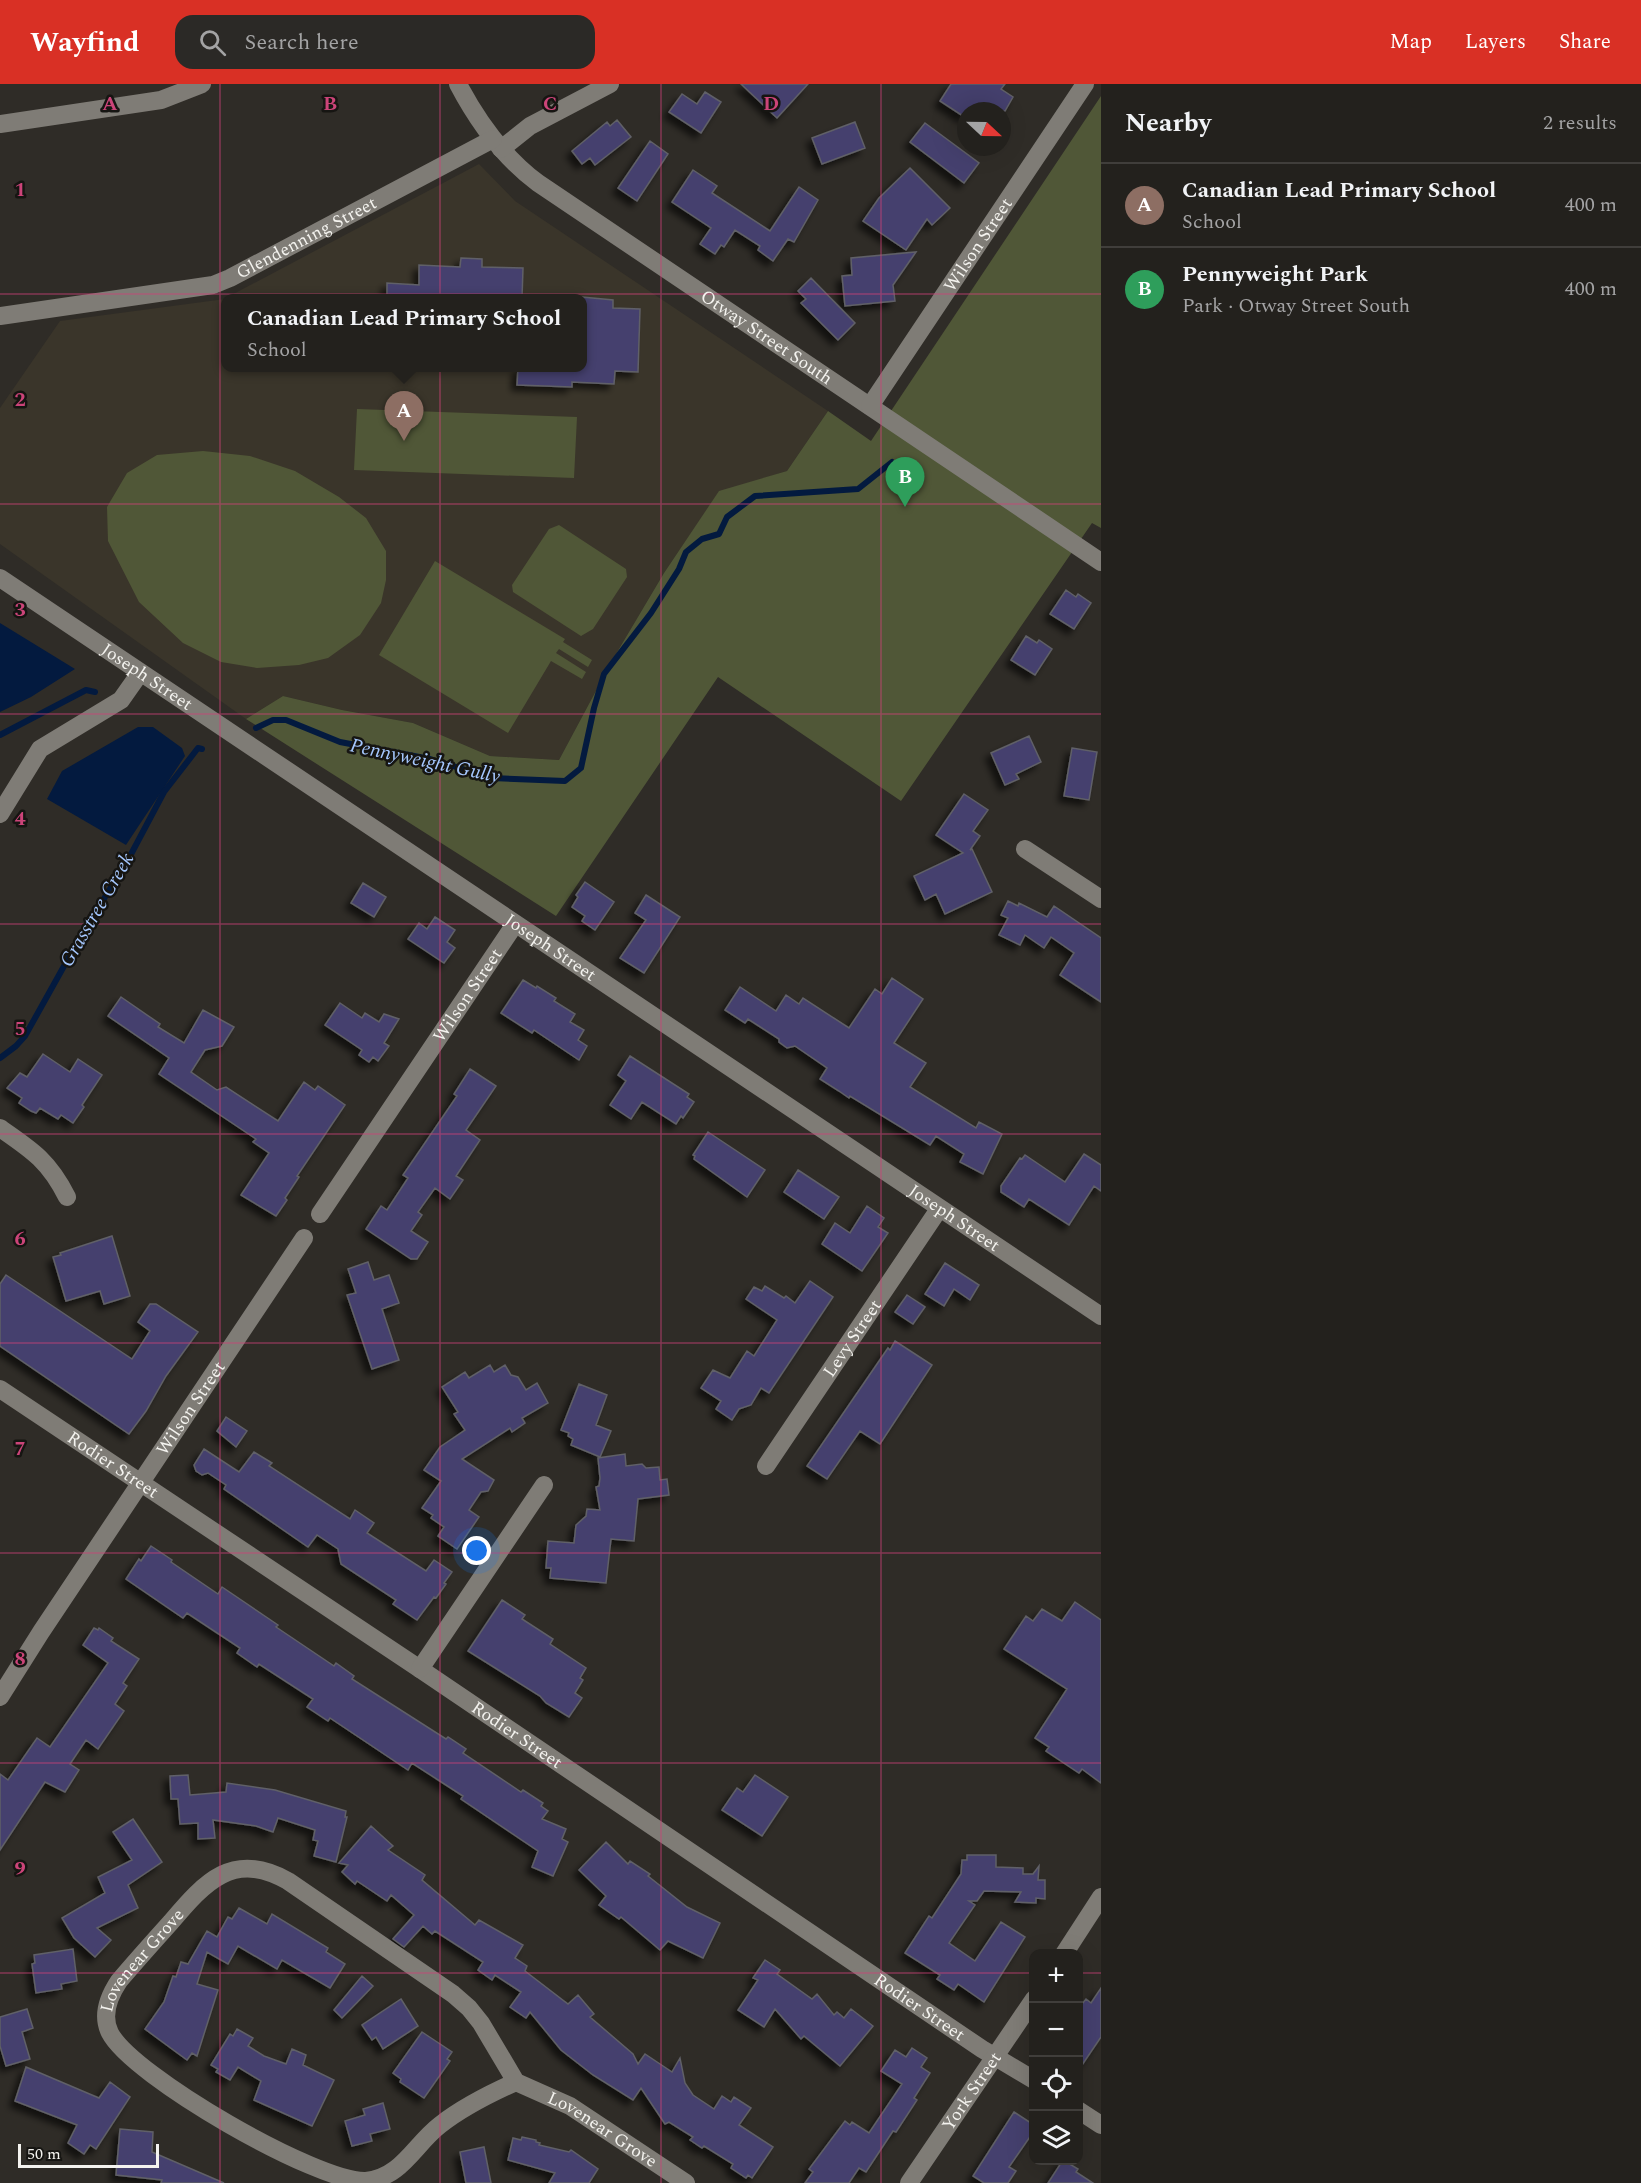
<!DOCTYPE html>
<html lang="en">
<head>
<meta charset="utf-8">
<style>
  body { margin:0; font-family:Spectral,serif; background:#2b2926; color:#f1f3f6 }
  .controls { position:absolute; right:18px; bottom:18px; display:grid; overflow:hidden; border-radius:12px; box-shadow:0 6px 24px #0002 }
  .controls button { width:54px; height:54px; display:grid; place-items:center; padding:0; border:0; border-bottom:2px solid #403e3b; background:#23211d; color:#f1f3f6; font:30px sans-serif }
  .compass { position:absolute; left:957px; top:18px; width:54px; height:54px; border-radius:50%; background:#23211d; box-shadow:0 6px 24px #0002; rotate:112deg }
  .scale { position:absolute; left:18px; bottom:15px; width:141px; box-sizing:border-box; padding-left:6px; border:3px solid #f4f3ef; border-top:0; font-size:16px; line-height:21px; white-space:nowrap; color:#f4f3ef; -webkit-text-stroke:4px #161512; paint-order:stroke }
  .you { position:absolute; left:477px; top:1467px; width:21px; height:21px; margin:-15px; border:4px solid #fff; border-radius:50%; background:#1a73e8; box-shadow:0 0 0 9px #1a73e833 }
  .badge { display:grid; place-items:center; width:39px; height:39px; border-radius:50%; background:#d93025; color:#fff; font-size:20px; font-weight:700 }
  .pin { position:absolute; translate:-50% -50px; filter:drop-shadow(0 2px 3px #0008) }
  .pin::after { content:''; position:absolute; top:32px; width:21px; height:18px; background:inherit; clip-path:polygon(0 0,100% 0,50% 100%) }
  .popup { position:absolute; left:221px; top:210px; width:366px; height:78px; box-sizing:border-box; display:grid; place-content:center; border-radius:12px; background:#23211d; filter:drop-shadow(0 2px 4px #0005); font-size:20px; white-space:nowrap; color:#a3a3a4 }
  .popup b { font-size:22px; color:#f1f3f6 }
  .popup::after { content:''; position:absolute; left:50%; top:100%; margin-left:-12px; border:12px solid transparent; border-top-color:#23211d }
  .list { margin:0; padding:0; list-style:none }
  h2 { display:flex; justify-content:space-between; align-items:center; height:78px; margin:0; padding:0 24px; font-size:26px }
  h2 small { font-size:20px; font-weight:400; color:#a3a3a4 }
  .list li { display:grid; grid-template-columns:39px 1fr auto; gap:18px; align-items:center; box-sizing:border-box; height:84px; padding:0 24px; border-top:2px solid #403e3b }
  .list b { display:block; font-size:22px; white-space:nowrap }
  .list p { margin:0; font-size:20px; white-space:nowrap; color:#a3a3a4 }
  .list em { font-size:20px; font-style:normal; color:#a3a3a4 }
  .icon { flex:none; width:33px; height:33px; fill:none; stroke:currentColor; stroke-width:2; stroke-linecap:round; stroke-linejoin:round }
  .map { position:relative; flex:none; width:1101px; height:2099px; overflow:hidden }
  header { display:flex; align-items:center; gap:36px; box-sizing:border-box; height:84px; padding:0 30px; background:#d93025; color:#fff }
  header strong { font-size:28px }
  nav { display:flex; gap:33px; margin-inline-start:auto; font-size:21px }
  .search { width:420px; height:54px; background:#2b2926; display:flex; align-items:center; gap:15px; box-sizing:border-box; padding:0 21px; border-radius:18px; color:#a3a3a4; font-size:22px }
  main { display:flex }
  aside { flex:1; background:#23211d }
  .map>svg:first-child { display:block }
  .built { fill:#3a352a }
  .green { fill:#505737 }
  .water { fill:#031a3f }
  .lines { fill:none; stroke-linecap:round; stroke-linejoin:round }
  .stream { stroke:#031a3f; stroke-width:6 }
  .building { fill:#44406e; stroke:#606067; stroke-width:1.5; filter:url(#shadow) }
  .street { stroke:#7f7c76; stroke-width:18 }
  .grid { fill:none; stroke:#cc4479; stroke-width:1.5; stroke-opacity:0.55 }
  .labels { text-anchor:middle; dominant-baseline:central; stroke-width:5; stroke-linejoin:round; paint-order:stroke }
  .street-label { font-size:18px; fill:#f4f3ef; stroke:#161512 }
  .water-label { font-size:20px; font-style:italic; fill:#a5c7fe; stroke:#161512 }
  .grid-label { font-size:20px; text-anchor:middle; font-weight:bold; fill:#cc4479; stroke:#161512; stroke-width:5; stroke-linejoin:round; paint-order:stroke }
</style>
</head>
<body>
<header>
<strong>Wayfind</strong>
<div class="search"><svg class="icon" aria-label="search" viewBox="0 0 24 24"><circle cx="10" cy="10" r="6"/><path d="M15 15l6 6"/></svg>Search here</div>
<nav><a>Map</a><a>Layers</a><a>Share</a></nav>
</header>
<main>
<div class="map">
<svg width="1101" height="2099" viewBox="0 0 1101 2099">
  <defs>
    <filter id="shadow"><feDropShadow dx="-5.5" dy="5.5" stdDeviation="3" flood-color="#0009"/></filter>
  </defs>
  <rect width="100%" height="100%" fill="#2f2c27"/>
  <path class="built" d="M479,80L515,117L828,327L787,387L719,408L664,489L613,575L559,676L490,672L413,639L342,626L283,612L246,635L0,460V324L60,237L225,215V284H582V214H226Z"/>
  <path class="green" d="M1101,12V444L1092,439L901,717L718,593L556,832L246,635L283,612L342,626L413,639L490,672L559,676L613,575L664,489L719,407L787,387L828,327L871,357Z
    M357,325L577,333L574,394L354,386Z
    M203,367L250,372L295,387L339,413L366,434L386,467V496L381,519L360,551L328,574L299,581L257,584L221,578L183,559L139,518L108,457L107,423L127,389L157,371Z
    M559,441L626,485L627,493L593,545L581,552L513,508L512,501L549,445Z
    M435,477L565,555L563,558L592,576L588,583L559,565L556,569L586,588L582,595L551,577L508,649L379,571Z"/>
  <path class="water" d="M0,539L75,585L31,613L0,628Z
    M138,643H153L182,664L185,672L126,761L47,715L62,687Z"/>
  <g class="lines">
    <path class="stream" d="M256,644L273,636H286L340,658L430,675L492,694L565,697L581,684L594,624L604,590L651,529L679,485L686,468L702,455L719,450L727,433L755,412L858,405L892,378
      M0,651L86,606L95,608
      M0,974L16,962L25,952L78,857L129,774L164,708L198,664L202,665"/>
  </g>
  <path class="building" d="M741,0H808L777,34Z
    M951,0H1005L1001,5L1013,13L1005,27H966V34L940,17Z
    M705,8L721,18L701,49L669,28L682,10L697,20Z
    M617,36L631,53L595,81L590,74L582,80L572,67L607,38L610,42Z
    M855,38L865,64L822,80L812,54Z
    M925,39L979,79L964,99L910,58Z
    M650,57L668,70L637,117L618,104Z
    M910,84L950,124L932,141L927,135L906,166L863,137L879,114Z
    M693,86L717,102L712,109L770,147L799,103L818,116L794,158L788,155L773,177L758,166L760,162L735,146L724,163L721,161L715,170L700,160L711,144L672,118Z
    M916,168L893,201L895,217L845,222L842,192L852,191L851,174Z
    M461,174L482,175V183L523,184L522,214H387V199L419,201V181L460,183Z
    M811,194L855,239L838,256L801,219L806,215L798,207Z
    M582,213L613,216V224L640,225L638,288L615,287L614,300L572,298V303L517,301L518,284H582Z
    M1066,506L1076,513L1078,510L1091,519L1074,545L1050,530Z
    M1026,552L1037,559L1039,556L1052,565L1035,591L1011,576Z
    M1029,652L1041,678L1016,690L1019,695L1005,701L991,669Z
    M1072,664L1097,668L1089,716L1064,712Z
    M964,710L988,726L973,747L980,752L970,766L972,765L992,808L945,830L936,810L925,816L914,792L963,769L936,751Z
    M585,798L614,818L595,846L582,837L585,832L572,823L578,813L576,811Z
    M363,799L386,813L374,833L351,819Z
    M646,811L680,833L644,889L620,874L646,836L635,829Z
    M1008,817L1018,822L1019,819L1047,833L1054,822L1101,854V918L1060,891L1074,869L1051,853L1044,864L1025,851L1020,861L999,851L1008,834L1001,831Z
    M435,833L455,846L447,858L455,864L444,879L408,855L419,839L427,845Z
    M892,894L923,915L894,959L926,979L910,1003L976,1044L979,1038L1002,1050L983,1090L960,1078L964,1070L936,1052L930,1061L850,1012L849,1014L839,1007L820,995L827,984L795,962L787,964L779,958V955L748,935L745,939L725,926L740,903L776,927L786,911L799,920L803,914L849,944L875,905L882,910Z
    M523,896L536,904L537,902L556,914L554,917L575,930L570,938L584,946L578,956L587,962L579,976L534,946L532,949L501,929Z
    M121,913L160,940L158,943L184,959L203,926L234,943L222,962L205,966L191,988L217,1006L226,1003L278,1037L304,998L315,1006L318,1002L345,1021L297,1092L299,1093L285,1114L287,1116L276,1132L241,1111L269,1069L253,1058L256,1055L159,990L169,974L108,932Z
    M340,919L362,934L365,929L379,938L384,930L399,935L384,959L389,962L378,977L373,973L369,978L359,971L362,966L325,941Z
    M43,970L70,988L78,975L102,991L82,1021L84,1023L73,1039L61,1031L58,1035L40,1024L36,1029L31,1027L19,1019L22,1014L7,1004L20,989L27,993Z
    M630,972L689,1010L687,1013L694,1018L683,1034L681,1032L676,1040L642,1018L631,1035L610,1021L626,997L618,991Z
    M470,985L496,1002L466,1046L480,1056L456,1092L463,1096L450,1115L435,1104L418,1128L422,1131L411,1147L428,1158L417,1175H411L366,1145L381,1122L387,1126L408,1094L403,1091L457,1012L454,1010Z
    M708,1048L765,1086L747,1113L694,1075L695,1072L693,1071Z
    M1084,1070L1101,1081V1107L1094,1102L1069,1141L1029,1115L1024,1123L1001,1108V1102L1020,1074L1022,1075L1025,1071L1065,1098Z
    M798,1086L839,1113L824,1135L784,1108Z
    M867,1122L884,1134L878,1143L888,1149L862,1187L822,1160L835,1139L850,1149Z
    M112,1152L130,1212L104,1220L100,1207L66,1217L53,1173L61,1171L60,1169Z
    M368,1178L374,1196L389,1191L399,1219L382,1225L399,1276L372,1285L347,1211L356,1209L348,1185Z
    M945,1179L979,1201L970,1216L954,1205L944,1222L925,1210Z
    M6,1191L132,1275L150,1247L138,1238L150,1220H156L198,1248L166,1292L146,1327L129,1350L0,1262V1200Z
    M810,1197L833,1213L769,1309L761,1304L751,1321L739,1325L732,1336L716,1325L721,1317L701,1304L713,1286L730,1294L747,1267L754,1272L777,1236L746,1215L754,1203L762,1207L765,1202L784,1214L786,1212L795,1219Z
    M907,1211L925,1223L913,1240L895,1228Z
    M895,1257L932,1281L880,1360L860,1347L827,1395L807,1382L888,1264L890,1266Z
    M490,1281L494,1288L505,1281L511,1291L518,1293L526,1306L537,1299L548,1319L522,1334L525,1339L512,1348L510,1344L462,1375L494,1396L488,1407L481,1408L469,1426L479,1433L457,1465L438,1452L444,1443L431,1434L433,1431L422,1424L441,1397L424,1386L440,1363L465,1346L454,1330L458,1328L442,1303L465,1288L469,1294Z
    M579,1300L607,1311L596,1341L611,1347L600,1373L571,1361L573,1355L568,1352L569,1349L561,1346Z
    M226,1333L247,1347L236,1363L217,1347Z
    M204,1365L239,1388L254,1368L272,1379L269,1382L350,1435L355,1426L374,1439L367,1449L426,1487L434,1476L452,1488L444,1499L446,1500L436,1514L434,1513L417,1536L393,1520L396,1516L341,1480L338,1465L317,1451L308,1463L224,1405L226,1401L208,1389L202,1391L196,1387L194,1381Z
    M625,1370L626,1382L642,1380L646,1384L659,1383L660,1396L667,1395L669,1411L638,1415L634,1457L611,1455L606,1499L550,1494L551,1484H546L548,1457L574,1459L576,1441L586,1432L587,1425L600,1426L596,1403L599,1402L600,1394L598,1374Z
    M151,1462L172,1476L171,1478L218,1510L222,1503L278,1541L276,1543L334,1582L336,1579L354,1592L352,1595L446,1655L448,1653L466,1665L463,1669L521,1708L523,1706L543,1719L541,1722L548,1727L542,1735L566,1745L562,1755L568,1758L553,1792L532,1783L538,1767L461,1715L463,1712L412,1679L408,1686L330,1634L328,1637L307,1623L313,1615L259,1580L257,1583L237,1569L240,1564L187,1529L183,1534L126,1495L139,1475L141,1477Z
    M502,1516L525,1531L522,1535L553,1555L550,1560L586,1584L580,1594L583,1596L575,1609L582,1614L569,1633L546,1619L540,1612L468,1567Z
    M1075,1518L1101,1536V1699L1082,1685L1079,1689L1046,1667L1049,1663L1035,1654L1067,1605L1004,1565L1026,1532L1033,1537L1042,1525L1062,1537Z
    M94,1544L98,1546L99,1544L113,1554L111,1557L139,1575L123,1599L127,1602L115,1620L124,1627L98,1665L86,1656L70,1680L79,1686L65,1708L45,1698L0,1766V1690L8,1696L37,1654L50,1663L108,1579L83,1561Z
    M188,1691L190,1711L226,1708L227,1699L275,1706L346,1727L345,1733H347L336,1778L314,1772L318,1757L313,1756L315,1746L278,1734L273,1748L256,1742L213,1736L215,1754L198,1755V1739L180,1740L178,1715H171L170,1692Z
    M755,1691L788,1713L762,1752L722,1726L737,1704L743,1708Z
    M133,1735L162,1778L128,1801L138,1824L97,1844L111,1856L95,1873L74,1854L62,1834L105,1809L98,1793L132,1776L113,1748Z
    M371,1742L393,1762L388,1766L425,1791L422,1796L475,1841L479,1836L523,1861L515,1874L527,1882L525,1887L568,1920L578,1911L594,1930L590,1933L633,1970L638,1980L645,1970L672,1988L680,1974L685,1999L693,2011L714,2025L722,2012L731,2018L734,2013L751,2024L739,2041L773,2063L752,2094L748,2091L746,2094L731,2084L733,2080L704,2062L702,2064L690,2056L693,2053L669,2038L665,2040L641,2004L633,2016L593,1991L561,1966L530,1928L526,1934L510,1923L521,1908L495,1891L492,1896L478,1886L483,1878L435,1847L432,1850L423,1842L404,1863L393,1855L414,1831L391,1811L387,1817L357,1797L355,1800L342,1788L348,1781L339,1779Z
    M606,1758L628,1780L630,1777L650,1790L648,1792L687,1823L720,1839L703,1874L668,1857L660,1866L621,1833L619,1835L599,1821L606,1812L579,1786Z
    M967,1771H996V1783L1023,1784V1790H1033L1039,1782L1038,1796H1045V1815L1036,1814V1819L1015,1818L1021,1808L984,1807L977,1817H969L975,1821L949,1859L975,1877L1001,1838L1025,1853L984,1918L958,1900L954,1906L937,1895L940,1891L905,1869L929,1832L932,1834L961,1790L962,1776H967Z
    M239,1824L267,1840L272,1830L328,1864L326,1868L345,1880L330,1904L282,1876L277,1885L238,1862L228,1880L207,1868L197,1900L218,1906L197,1972L192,1969L187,1976L145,1945L164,1918L173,1892L176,1893L181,1878L188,1880L207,1847L217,1853L228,1833L232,1835Z
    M73,1865L77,1897L61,1900L62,1905L36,1909L32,1880L35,1879L34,1871Z
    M765,1876L780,1886L777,1890L812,1915L817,1910L834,1931L837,1928L844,1934L851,1925L873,1942L840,1982L804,1952L801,1955L775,1925L764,1943L738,1926L758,1896L753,1894Z
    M362,1892L373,1902L342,1934L334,1926Z
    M1101,1904V1953L1078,1987V1925L1086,1915L1091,1919Z
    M401,1915L418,1942L383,1965L376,1953L372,1956L362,1941Z
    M27,1925L33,1944L22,1948L30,1975L6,1982L0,1962V1933Z
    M237,1945L253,1954L248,1962L264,1972L286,1980L292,1965L306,1971L303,1981L334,1996L312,2042L254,2016L261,1997L238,1983L230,1996L216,1988L218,1985L211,1981L230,1950L233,1952Z
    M422,1948L452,1968L447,1975L450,1977L424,2014L400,1998L401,1995L393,1989Z
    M912,1964L927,1974L921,1983L930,1989L914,2014L917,2016L896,2048L893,2047L866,2088L859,2084L849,2099H805L813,2088L809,2085L845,2037L850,2041L852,2038L869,2049L902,2000L881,1987L895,1966L906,1973Z
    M26,1983L99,2014L110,1998L130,2013L96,2065L90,2061L84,2070L68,2059L77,2041L15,2017Z
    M383,2019L390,2045L370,2050L372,2057L352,2062L345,2037L365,2031L363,2025Z
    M1014,2028L1034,2041V2047L1009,2083L1016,2087L1008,2099H984L973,2092Z
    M120,2045L153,2048L152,2068L224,2099H161L162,2096L116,2091Z
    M522,2053L536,2056V2058L540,2059L539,2061L569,2068L571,2066L598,2085L589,2099H549L555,2089L508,2076L513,2054L521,2056Z
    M484,2063L491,2099H466L460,2068Z
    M1063,2076L1078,2085L1076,2088L1093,2099H1048Z"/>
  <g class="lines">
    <g class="street">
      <path id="s1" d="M458,0C478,38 503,73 538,99L1101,478"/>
      <path d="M0,40L161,16L202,0"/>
      <path d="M501,65L530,42L610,0"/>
      <path id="s2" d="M0,232L213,201L230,194L493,55"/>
      <path id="s3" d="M870,322L1085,0"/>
      <path id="s4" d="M0,494L1101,1232"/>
      <path d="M0,730L40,665L121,616L140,589"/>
      <path d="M1025,765L1101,815"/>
      <path d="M0,1044C32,1066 49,1077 67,1113"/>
      <path id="s5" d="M320,1130L515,840"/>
      <path id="s6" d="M0,1305L420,1585L982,1965L1034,1996"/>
      <path id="s7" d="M766,1382L939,1125"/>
      <path d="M420,1585L544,1401"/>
      <path id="s8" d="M0,1613L41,1548L304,1154"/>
      <path d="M1064,1870L1101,1813"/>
      <path id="s9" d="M516,1998C489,2010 463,2023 440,2041C414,2061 402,2093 366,2097C318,2099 132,1992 110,1949C101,1931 109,1912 119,1897C136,1877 153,1858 171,1838C205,1798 233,1766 288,1797L453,1910L469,1924L481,1939L516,1998L570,2022L686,2099"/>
      <path d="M1078,2026L1101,2041"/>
      <path id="s10" d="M909,2099L1034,1915"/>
    </g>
  </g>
  <path class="grid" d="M220,0V2099M440,0V2099M661,0V2099M881,0V2099M0,210H1101M0,420H1101M0,630H1101M0,840H1101M0,1050H1101M0,1259H1101M0,1469H1101M0,1679H1101M0,1889H1034M1078,1889H1101"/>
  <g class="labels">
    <g class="street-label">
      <text stroke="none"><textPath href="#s2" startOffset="320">Glendenning Street</textPath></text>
      <text stroke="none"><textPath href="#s3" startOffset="194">Wilson Street</textPath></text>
      <text stroke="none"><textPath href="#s1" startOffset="404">Otway Street South</textPath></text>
      <text stroke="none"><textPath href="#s4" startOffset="177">Joseph Street</textPath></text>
      <text stroke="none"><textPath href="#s4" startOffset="663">Joseph Street</textPath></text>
      <text stroke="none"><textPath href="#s5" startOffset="264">Wilson Street</textPath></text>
      <text stroke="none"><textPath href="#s4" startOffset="1149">Joseph Street</textPath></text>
      <text stroke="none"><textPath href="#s7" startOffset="154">Levy Street</textPath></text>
      <text stroke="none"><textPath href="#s8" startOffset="346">Wilson Street</textPath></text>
      <text stroke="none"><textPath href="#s6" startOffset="136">Rodier Street</textPath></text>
      <text stroke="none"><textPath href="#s6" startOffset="622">Rodier Street</textPath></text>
      <text stroke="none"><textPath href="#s9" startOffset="568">Lovenear Grove</textPath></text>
      <text stroke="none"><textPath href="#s6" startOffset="1108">Rodier Street</textPath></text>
      <text stroke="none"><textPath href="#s10" startOffset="111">York Street</textPath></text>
      <text stroke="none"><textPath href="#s9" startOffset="1164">Lovenear Grove</textPath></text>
    </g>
    <g class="water-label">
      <text transform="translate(425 677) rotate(12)">Pennyweight Gully</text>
      <text transform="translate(97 826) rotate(-60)">Grasstree Creek</text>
    </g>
  </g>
  <g class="grid-label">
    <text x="110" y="26">A</text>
    <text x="330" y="26">B</text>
    <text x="550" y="26">C</text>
    <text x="771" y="26">D</text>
    <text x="20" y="112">1</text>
    <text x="20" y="322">2</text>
    <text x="20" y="532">3</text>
    <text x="20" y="741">4</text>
    <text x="20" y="951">5</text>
    <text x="20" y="1161">6</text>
    <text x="20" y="1371">7</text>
    <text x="20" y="1581">8</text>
    <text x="20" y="1791">9</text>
  </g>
</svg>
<div class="controls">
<button>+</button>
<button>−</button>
<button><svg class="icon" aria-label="locate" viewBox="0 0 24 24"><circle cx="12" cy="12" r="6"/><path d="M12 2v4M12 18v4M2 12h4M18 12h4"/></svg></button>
<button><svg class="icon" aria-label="layers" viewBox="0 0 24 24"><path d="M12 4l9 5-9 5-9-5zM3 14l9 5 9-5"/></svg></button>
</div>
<svg class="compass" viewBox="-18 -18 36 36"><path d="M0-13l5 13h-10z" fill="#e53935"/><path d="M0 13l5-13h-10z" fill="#a3a3a4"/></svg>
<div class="scale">50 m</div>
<div class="you"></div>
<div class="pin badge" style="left:404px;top:357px;background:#8d6e63">A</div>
<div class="popup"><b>Canadian Lead Primary School</b>School</div>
<div class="pin badge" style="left:905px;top:423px;background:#2e9e5b">B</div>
</div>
<aside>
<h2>Nearby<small>2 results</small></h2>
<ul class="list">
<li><span class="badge" style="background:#8d6e63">A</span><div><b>Canadian Lead Primary School</b><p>School</p></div><em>400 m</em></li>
<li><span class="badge" style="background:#2e9e5b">B</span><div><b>Pennyweight Park</b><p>Park · Otway Street South</p></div><em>400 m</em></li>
</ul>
</aside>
</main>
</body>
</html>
